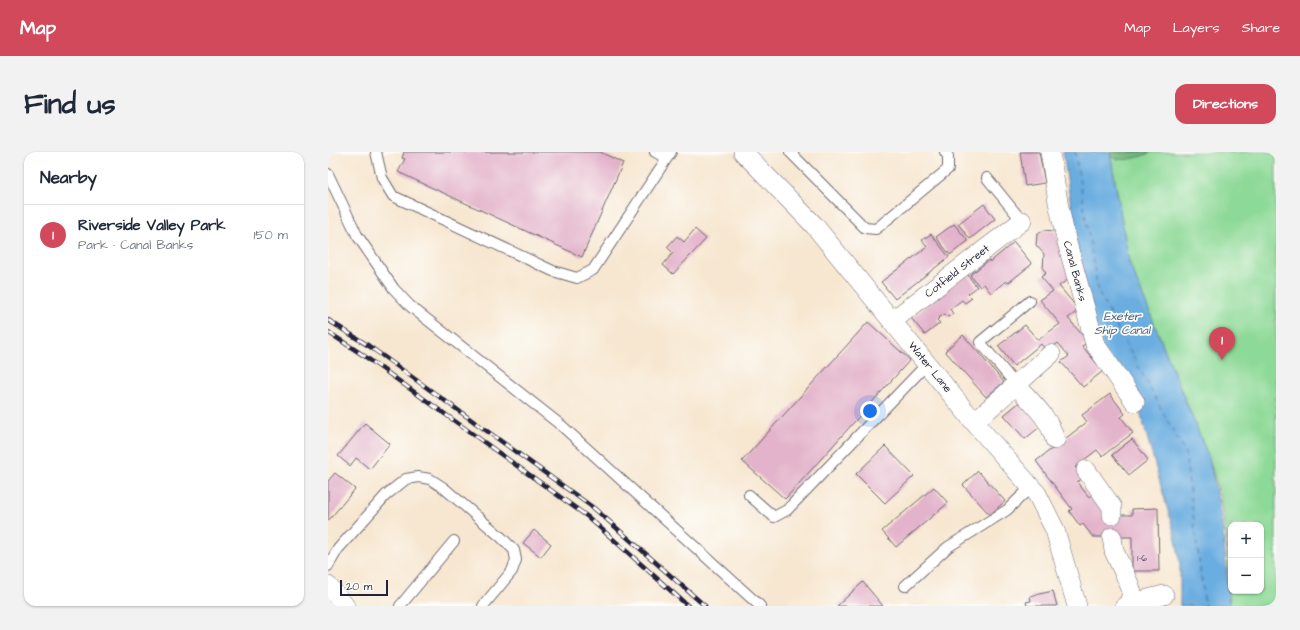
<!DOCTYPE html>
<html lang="en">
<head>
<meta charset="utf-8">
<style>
  body { margin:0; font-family:"Architects Daughter",sans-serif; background:#f2f2f3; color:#1f2937 }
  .controls { position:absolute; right:12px; bottom:12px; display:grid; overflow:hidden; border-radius:8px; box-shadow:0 1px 3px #0004 }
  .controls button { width:36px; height:36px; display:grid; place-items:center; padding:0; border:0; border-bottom:1px solid #e0e1e3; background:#fff; color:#1f2937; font:20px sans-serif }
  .scale { position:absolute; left:12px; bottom:10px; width:48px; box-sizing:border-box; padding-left:4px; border:2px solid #22223b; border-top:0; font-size:11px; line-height:14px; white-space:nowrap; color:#22223b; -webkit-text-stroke:3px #fdfcf7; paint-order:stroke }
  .you { position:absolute; left:542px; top:259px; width:14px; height:14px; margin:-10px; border:3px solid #fff; border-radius:50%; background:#1a73e8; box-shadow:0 0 0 6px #1a73e833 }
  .badge { display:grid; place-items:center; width:26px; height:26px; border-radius:50%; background:#d1495b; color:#fff; font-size:13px; font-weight:700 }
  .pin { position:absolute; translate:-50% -33px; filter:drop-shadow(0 1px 2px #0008) }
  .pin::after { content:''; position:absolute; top:21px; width:14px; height:12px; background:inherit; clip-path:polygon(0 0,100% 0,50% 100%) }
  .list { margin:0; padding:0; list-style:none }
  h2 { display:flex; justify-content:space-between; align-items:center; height:52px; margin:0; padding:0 16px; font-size:17px }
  h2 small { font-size:13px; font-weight:400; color:#747a83 }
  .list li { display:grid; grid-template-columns:26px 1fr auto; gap:12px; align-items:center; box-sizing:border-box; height:60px; padding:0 16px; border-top:1px solid #e0e1e3 }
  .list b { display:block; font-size:15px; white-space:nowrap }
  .list p { margin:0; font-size:13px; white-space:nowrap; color:#747a83 }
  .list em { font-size:13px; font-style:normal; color:#747a83 }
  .map { position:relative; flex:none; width:948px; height:454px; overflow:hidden; border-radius:12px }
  header { display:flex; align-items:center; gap:24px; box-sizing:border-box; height:56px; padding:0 20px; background:#d1495b; color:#fff }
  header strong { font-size:19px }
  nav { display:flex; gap:22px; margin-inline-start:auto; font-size:14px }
  .intro { display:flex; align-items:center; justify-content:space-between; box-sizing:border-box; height:96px; padding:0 24px }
  h1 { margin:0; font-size:28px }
  .button { padding:10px 18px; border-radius:12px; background:#d1495b; color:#fff; font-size:14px; font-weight:700 }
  main { display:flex; gap:24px; padding:0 24px }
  aside { flex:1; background:#fff; border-radius:12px; box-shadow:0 1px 3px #0004 }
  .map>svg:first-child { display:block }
  .green { fill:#8dd997; stroke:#587e69; fill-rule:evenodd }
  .forest { fill:#72b980; stroke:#4a6e5e }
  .water { fill:#6bade0; stroke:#46688e }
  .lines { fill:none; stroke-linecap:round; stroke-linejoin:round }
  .ferry { stroke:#3f5a7d; stroke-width:1; stroke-dasharray:5 4; stroke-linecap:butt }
  .building { fill:#e3b3cb }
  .lane-casing { stroke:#6d6770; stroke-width:12 }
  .street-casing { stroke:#6d6770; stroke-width:20 }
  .lane { stroke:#fff; stroke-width:10 }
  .street { stroke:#fff; stroke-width:19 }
  .rail-casing { stroke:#22223b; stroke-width:4.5 }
  .rail { stroke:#fdfcf7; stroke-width:3; stroke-dasharray:9; stroke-linecap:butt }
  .labels { text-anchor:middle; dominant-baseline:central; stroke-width:3.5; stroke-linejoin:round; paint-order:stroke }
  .number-label { font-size:9px; fill:#52465f }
  .street-label { font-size:11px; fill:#22223b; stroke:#fdfcf7 }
  .water-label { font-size:12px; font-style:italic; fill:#3f5a7d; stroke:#fdfcf7 }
</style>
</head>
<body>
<header>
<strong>Map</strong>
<nav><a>Map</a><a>Layers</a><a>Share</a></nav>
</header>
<div class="intro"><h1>Find us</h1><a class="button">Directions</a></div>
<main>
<aside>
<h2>Nearby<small></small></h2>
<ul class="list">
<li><span class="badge">1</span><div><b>Riverside Valley Park</b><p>Park · Canal Banks</p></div><em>150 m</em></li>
</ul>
</aside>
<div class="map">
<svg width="948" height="454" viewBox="0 0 948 454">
  <rect width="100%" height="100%" fill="#fdfcf7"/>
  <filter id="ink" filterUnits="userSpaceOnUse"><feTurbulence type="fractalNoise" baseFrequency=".025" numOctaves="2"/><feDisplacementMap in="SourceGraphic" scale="8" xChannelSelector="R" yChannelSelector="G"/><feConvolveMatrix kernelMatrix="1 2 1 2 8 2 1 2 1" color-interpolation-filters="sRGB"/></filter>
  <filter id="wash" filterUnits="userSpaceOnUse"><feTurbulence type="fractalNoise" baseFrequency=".012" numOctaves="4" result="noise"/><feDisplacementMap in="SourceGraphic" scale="16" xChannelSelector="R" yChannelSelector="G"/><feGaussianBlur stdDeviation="0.9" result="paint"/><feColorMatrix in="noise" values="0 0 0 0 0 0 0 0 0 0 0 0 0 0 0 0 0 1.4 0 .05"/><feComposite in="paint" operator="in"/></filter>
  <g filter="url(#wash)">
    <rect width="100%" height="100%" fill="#f7e7d1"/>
    <path class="green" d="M782,0H948V454H902L898,382L891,341L881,306L801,110ZM903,373H933V439H903Z"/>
    <path class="forest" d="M778,0H823C814,5 799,9 788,7C785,6 781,2 778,0Z"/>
    <path class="water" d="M735,0H782L801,110L881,306L890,348L895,378L901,454H852V412L848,387L809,249L768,188L744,98L747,81Z"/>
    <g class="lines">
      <path class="ferry" d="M747,0L770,140L857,301L877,454"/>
    </g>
    <g id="blocks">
      <path class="building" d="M76,0H272L295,11L254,105L70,20L77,7L74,6Z
        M692,0H711L717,31L697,34Z
        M656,52L667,67L642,87L630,72Z
        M626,72L640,89L622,103L608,85Z
        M367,77L378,87L345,122L335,113L345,101L339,95L349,84L356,90Z
        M716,78L727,79L747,122L731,134L751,158L740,166L760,190L754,194L775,219L755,235L733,210L741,204L730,191L719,199L713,192L686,214L670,194L697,173L710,188L732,172L712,148L725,139L713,125L718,121L715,117L716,102L708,93L709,83Z
        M603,82L621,105L567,147L553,130L599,95L594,88Z
        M686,90L704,112L680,131L678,129L663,141L656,132L652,135L642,123L661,108L662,110Z
        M639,122L649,135L640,142L644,146L637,151L634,148L622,157L625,162L620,165L617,162L612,165L609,168L612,171L597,183L583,166Z
        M540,170L582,208L457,347L414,309Z
        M635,183L676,230L658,245L617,199Z
        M782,242L797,262L793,265L805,281L774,304L769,298L747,315L755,326L749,330L761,345L765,343L780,363H804V357L830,356L831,419H804V385H765L755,372L752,374L741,359L744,357L708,309L759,270L754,263Z
        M693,249L713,274L697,287L676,263Z
        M37,271L62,292L42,317L28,306L22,314L10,304Z
        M804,287L820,308L801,323L784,303Z
        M557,294L586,324L557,351L528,322Z
        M650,319L677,349L662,363L635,333Z
        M7,321L27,337L0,369V329Z
        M606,335L620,351L568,395L554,379Z
        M206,378L223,392L213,405L195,391Z
        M535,430L555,454H509Z
        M725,439L729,454H699L698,450L703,449L702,444Z"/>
    </g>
  </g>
  <g filter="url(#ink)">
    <use href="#blocks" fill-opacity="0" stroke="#6d6770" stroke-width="1"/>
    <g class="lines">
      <g class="lane-casing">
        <path id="lane" d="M48,0L54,26L65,44L225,119L249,126L265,118L343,0
          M327,0L339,6
          M462,0L537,76L548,77L620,17V4L617,0
          M0,22L29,83L66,137L82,154L234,274L432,454
          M659,26L694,69
          M688,233L652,190L702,149
          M421,343L446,365L459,358L599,212
          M0,414L10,397L58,343L78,327L90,325L102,327L116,336L174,386L186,398L188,408L184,419L155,454
          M577,434L620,395L679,358L703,335
          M72,454L126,389"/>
      </g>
      <g class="street-casing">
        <path id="street" d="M415,0L486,73L646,270L709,342L727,378L749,454
          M722,0L730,50L738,87L767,192L807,250
          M564,169L694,69
          M688,233C703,250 722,266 727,288
          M646,270L723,202
          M758,318L784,355V363
          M784,385L786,399L802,434L804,440L801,452L797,454
          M0,434L17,454
          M801,452L836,443"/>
      </g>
      <use href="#lane" class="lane"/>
      <use href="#street" class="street"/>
      <g class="rail-casing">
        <path id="rail" d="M0,168L41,194L267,357L377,454
          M0,180L35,203L260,365L360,454"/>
      </g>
      <use href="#rail" class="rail"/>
    </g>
  </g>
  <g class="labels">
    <g class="number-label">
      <text x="814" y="406">1-6</text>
    </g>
    <g class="street-label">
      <text transform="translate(629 119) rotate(-38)">Cotfield Street</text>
      <text transform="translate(747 119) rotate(75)">Canal Banks</text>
      <text transform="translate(602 215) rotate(51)">Water Lane</text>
    </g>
    <g class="water-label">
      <text x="794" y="164">Exeter<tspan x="794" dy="14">Ship Canal</tspan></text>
    </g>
  </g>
</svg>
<div class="controls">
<button>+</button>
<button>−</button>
</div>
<div class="scale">20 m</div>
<div class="you"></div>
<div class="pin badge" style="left:894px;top:208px">1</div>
</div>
</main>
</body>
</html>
